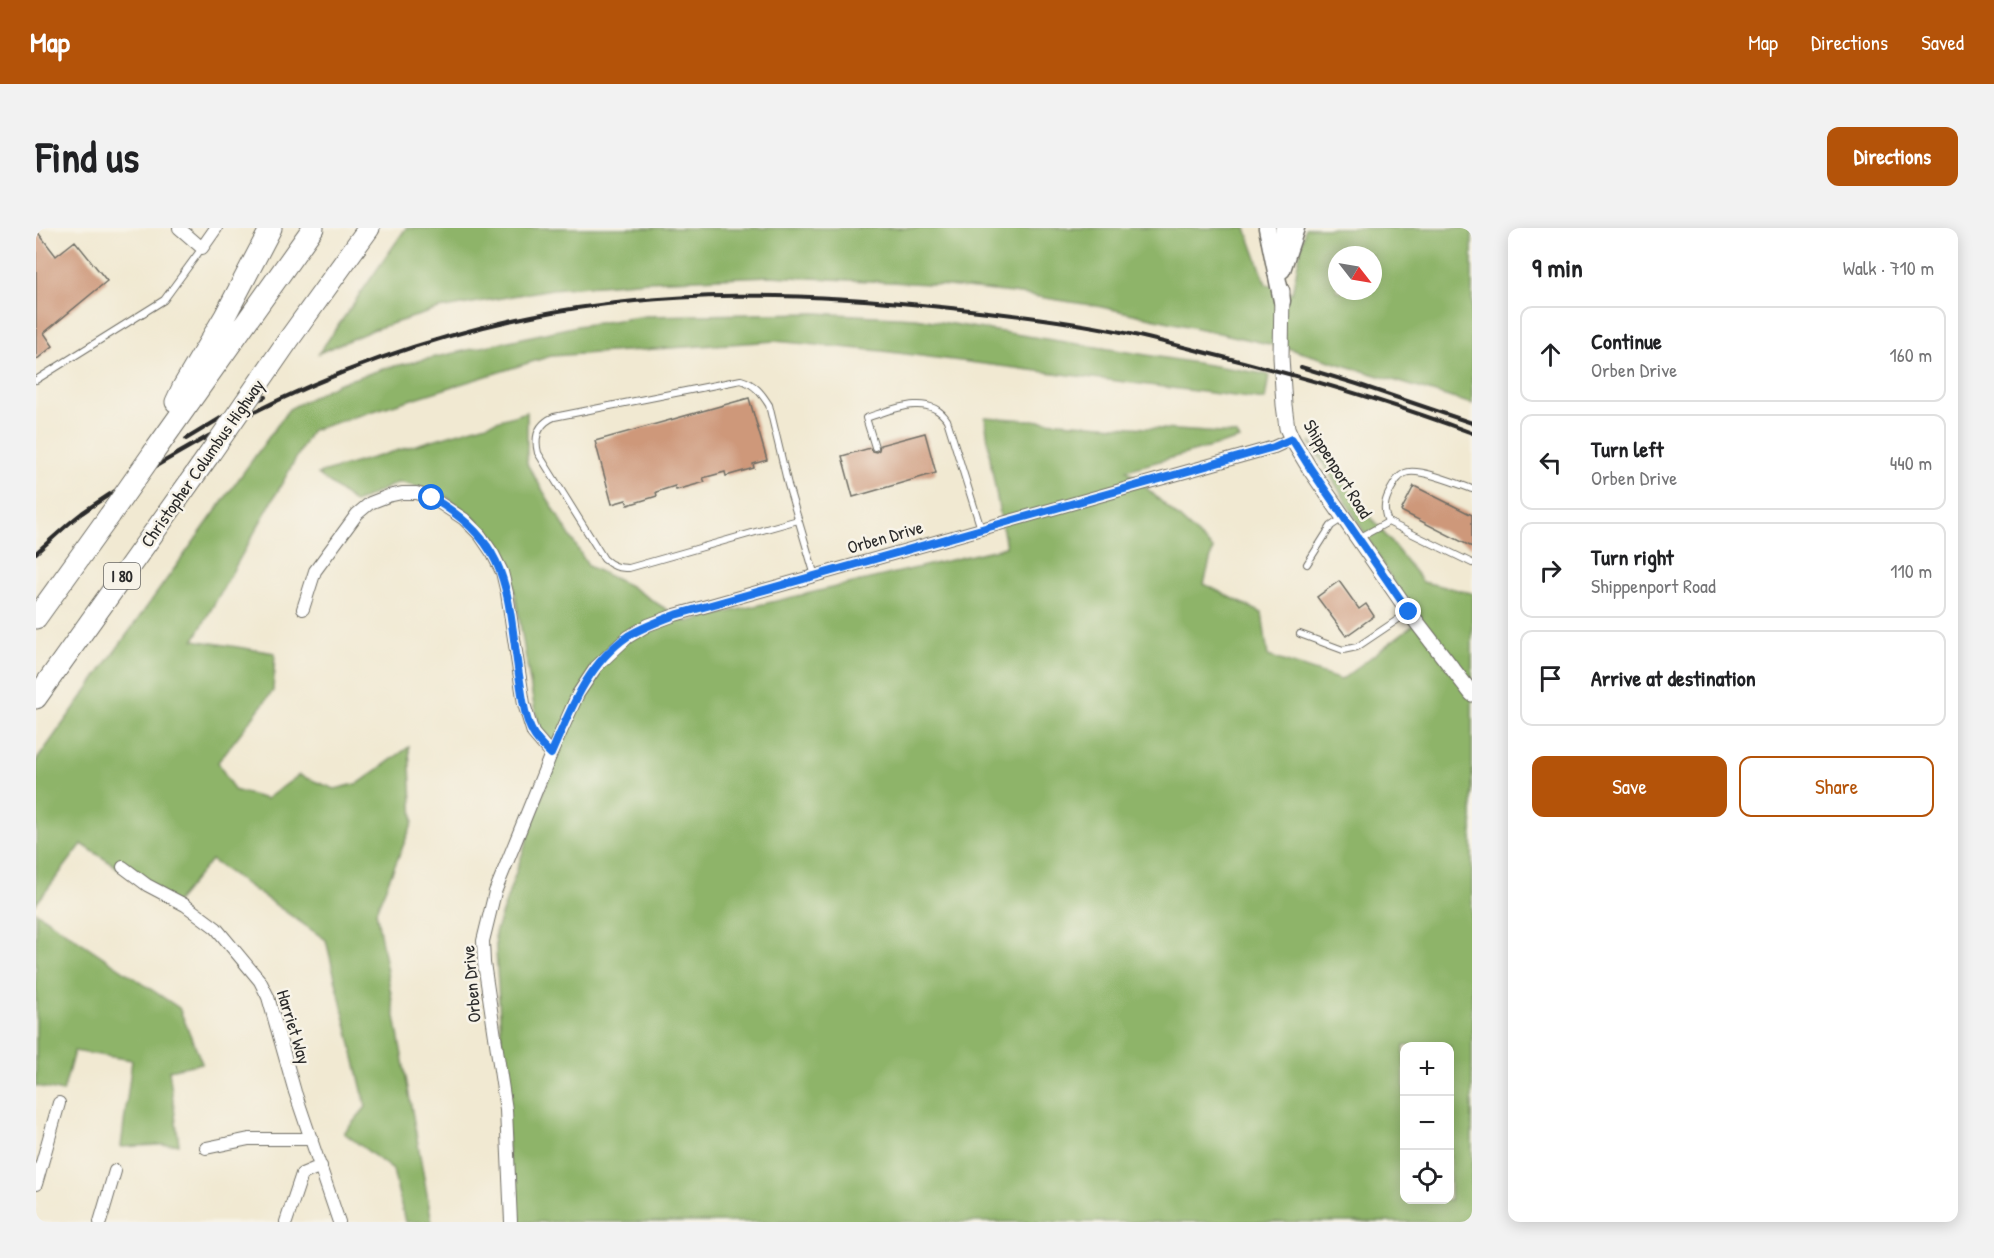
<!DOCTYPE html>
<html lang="en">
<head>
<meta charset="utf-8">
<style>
  body { margin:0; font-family:"Patrick Hand",sans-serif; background:#f2f2f2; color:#202124 }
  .controls { position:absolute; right:18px; bottom:18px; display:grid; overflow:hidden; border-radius:12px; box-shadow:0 3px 15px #0003 }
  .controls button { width:54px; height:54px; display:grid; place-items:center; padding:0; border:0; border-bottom:2px solid #e0e0e0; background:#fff; color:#202124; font:30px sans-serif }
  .compass { position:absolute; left:1292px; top:18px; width:54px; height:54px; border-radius:50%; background:#fff; box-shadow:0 3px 15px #0003; rotate:121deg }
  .stop { position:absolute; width:18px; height:18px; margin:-14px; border:4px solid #1a73e8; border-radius:50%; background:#fff }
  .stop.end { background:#1a73e8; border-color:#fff; box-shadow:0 2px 6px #0008 }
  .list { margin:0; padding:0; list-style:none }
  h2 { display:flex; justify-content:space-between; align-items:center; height:78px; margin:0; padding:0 24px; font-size:26px }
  h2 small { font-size:20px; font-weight:400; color:#757577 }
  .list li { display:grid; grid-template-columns:39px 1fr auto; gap:18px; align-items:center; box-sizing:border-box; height:96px; margin:0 12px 12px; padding:0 12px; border:2px solid #e0e0e0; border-radius:12px }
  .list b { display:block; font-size:22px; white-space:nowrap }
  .list p { margin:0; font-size:20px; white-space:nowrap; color:#757577 }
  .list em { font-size:20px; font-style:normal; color:#757577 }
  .actions { display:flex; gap:12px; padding:18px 24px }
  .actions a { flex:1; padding:14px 0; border:2px solid #b45309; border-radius:12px; text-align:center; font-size:21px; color:#b45309 }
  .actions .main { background:#b45309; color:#fff }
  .icon { flex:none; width:33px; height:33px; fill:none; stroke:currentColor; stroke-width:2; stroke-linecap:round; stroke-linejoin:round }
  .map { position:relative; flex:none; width:1436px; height:994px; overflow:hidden; border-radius:12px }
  header { display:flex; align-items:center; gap:36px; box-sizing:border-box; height:84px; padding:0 30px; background:#b45309; color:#fff }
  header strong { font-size:28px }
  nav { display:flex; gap:33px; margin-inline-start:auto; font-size:21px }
  .intro { display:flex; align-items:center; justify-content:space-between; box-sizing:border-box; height:144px; padding:0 36px }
  h1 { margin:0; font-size:42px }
  .button { padding:15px 27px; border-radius:12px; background:#b45309; color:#fff; font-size:21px; font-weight:700 }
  main { display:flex; gap:36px; padding:0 36px }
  aside { flex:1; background:#fff; border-radius:12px; box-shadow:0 3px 15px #0003 }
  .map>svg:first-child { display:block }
  .forest { fill:#8eb469; stroke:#5c704a; stroke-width:1.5; fill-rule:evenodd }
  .building { fill:#ce987a }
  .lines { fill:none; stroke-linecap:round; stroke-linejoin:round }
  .service-casing { stroke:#706e65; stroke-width:8 }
  .minor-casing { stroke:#706e65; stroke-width:14 }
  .tertiary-casing { stroke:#706e65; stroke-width:17 }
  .secondary-casing { stroke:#706e65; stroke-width:19 }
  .motorway-casing { stroke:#706e65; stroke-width:23 }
  .service { stroke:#fff; stroke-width:6 }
  .minor { stroke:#fff; stroke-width:12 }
  .tertiary { stroke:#fff; stroke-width:15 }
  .secondary { stroke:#fff; stroke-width:16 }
  .motorway { stroke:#fff; stroke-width:21 }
  .rail { stroke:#2b2b2b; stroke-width:4 }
  .motorway-bridge-casing { stroke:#706e65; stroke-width:23; stroke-linecap:butt }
  .motorway-bridge { stroke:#fff; stroke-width:21 }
  .route { stroke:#1a73e8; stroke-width:8 }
  .labels { text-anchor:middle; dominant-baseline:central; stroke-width:5; stroke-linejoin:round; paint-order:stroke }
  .shield { fill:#f7f3e8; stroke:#686764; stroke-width:1.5 }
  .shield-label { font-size:16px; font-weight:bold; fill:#2b2b2b }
  .street-label { font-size:18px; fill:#2b2b2b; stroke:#f7f3e8 }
</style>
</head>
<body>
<header>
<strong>Map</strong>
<nav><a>Map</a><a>Directions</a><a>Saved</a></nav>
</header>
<div class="intro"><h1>Find us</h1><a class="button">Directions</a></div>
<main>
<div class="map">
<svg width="1436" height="994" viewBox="0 0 1436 994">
  <rect width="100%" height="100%" fill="#f7f3e8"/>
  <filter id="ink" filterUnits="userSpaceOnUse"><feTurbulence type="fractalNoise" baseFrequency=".0167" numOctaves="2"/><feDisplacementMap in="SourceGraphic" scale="12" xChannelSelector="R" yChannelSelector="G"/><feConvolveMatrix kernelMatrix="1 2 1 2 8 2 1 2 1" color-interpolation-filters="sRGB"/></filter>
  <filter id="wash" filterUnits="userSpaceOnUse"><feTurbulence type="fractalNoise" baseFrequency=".008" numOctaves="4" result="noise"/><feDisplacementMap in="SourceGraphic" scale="24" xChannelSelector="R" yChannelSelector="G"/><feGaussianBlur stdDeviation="1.35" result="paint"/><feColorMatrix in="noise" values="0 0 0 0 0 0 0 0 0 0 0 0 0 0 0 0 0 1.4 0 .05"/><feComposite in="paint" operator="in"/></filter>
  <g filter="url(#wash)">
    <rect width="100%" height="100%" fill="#f1e9d2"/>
    <path class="forest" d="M370,0H1210L1230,56L1256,65L1269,0H1436V176L1251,120L1061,78L977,65L893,56L734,48L612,53L516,61L403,81L339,101L283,125ZM1301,27H1337V63H1301Z
      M779,85L879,90L1223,145L1233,147L1229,172L846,123L739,113L515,128L276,202L158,412L239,425L237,463L182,534L198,562L230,571L263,547L299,561L323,555L373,519L377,594L340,683L396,994H369L357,942L308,905L330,879L290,712L175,632L138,677L46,616L0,676V533L253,181L301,156L350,140L541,98L610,88Z
      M491,184V236L552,338L594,358L650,394L970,319L955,237L949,189L1200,206L1204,211L1091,242L1177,321L1168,356L1226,385L1232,428L1305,452L1381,394L1274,213L1387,354L1436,365V994H476L459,705L519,531L513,509L504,501L498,478L474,335L448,299L407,266L363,254L319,275L282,246ZM1368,818H1414V972H1368Z
      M0,684L143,780L166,835L133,842L143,916L85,919L96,832L38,823L27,864L0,858Z"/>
    <g id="blocks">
      <path class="building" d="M0,2L20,28L39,13L71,53L8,105L17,118L0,132Z
        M713,170L731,232L717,236L718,240L690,248L689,244L667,250L669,254L640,262L639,258L620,264L621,268L592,277L590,272L576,276L559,213Z
        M889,205L900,245L817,269L806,228L834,220L836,223L840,224L843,222L844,217Z
        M1378,258L1436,287V319L1365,283Z
        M1303,353L1323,381L1330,376L1338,388L1310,408L1281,369Z"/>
    </g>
  </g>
  <g filter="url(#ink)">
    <use href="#blocks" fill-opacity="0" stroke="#706e65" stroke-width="1.5"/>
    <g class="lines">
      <g class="service-casing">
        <path id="service" d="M0,152L128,72L166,20
          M839,219L830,190C855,182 893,164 911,192L945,301
          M1436,261C1423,256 1381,239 1369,245C1361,249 1358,256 1354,263C1348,274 1347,282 1352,294L1436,335
          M762,292L593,340C582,340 576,338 568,331L502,225C498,209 502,196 518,189L705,152C719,156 726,166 733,177L752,257L779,348
          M1323,310L1352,294
          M1271,336L1295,298L1307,290
          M1264,406L1307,422L1321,419L1373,384"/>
      </g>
      <g class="minor-casing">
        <path id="minor" d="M143,0L166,20L180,0
          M267,381L279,343L321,286L334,275L352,268L366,265H380L396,270L428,291L444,307L457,326L466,344L471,365L488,476L497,505L515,526
          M87,639L111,657L149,677L180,700L224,753L232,769L259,864L303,994
          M170,920L213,911H276
          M0,956L23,875
          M64,994L79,943
          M250,994L266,946L285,938
          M475,994L470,882L448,735L447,713L459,664L515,526L542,466L560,439L592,409L612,397L639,387L1238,219L1256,211"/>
      </g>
      <g class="tertiary-casing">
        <path id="tertiary" d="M1246,33L1247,0
          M1246,63L1245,129L1248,177L1251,200L1256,211L1274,241L1373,384L1436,466"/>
      </g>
      <g class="secondary-casing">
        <path id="secondary" d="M1231,0L1246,73
          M1246,42L1260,0"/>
      </g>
      <g class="motorway-casing">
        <path id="motorway" d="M251,114L333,0
          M140,174L147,159L189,88L235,0
          M118,224L277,0
          M0,390L74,287
          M0,470L173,227"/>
      </g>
      <use href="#service" class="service"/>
      <use href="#minor" class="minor"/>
      <use href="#tertiary" class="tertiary"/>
      <use href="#secondary" class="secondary"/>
      <use href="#motorway" class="motorway"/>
      <path class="rail" d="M1265,139L1321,156L1436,195
        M150,211L193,185L229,169
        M0,325C15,312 30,297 46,285C87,256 132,231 176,206C276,151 383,111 496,88C630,61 769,64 905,79C965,85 1026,92 1085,104C1113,110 1140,117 1167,124C1258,146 1348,172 1436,205"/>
      <g class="motorway-bridge-casing">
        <path id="motorway-bridge" d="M173,227L251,114
          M74,287L118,224"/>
      </g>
      <use href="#motorway-bridge" class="motorway-bridge"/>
    </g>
  </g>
  <g class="lines" filter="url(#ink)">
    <path class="route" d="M396,270C476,317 470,363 483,447C486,464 488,490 497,505C501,513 509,520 515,526C534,483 551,436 592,408C607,399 623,393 639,387L1238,219L1256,211L1274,240L1373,384"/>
  </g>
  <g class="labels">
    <rect class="shield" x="68" y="335" width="36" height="26" rx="4.5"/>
    <g class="shield-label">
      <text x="86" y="348">I 80</text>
    </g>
    <g class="street-label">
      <text transform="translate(166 235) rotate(-55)">Christopher Columbus Highway</text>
      <text transform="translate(1302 241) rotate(58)">Shippenport Road</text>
      <text transform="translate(849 309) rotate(-16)">Orben Drive</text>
      <text transform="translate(435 756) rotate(-95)">Orben Drive</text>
      <text transform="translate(258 799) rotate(73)">Harriet Way</text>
    </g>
  </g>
</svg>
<div class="controls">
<button>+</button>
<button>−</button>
<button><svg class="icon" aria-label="locate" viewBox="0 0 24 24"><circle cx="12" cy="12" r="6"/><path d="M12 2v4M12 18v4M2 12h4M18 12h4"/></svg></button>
</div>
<svg class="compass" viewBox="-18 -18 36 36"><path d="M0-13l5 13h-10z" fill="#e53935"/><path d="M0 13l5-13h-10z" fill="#757577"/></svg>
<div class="stop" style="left:396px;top:270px"></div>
<div class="stop end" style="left:1373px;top:384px"></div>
</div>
<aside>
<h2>9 min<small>Walk · 710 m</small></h2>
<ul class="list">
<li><svg class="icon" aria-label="ahead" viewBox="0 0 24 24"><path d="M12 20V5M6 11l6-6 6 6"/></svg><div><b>Continue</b><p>Orben Drive</p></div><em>160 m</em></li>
<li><svg class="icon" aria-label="left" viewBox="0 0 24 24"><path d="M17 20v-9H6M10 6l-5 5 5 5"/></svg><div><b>Turn left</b><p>Orben Drive</p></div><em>440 m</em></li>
<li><svg class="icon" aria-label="right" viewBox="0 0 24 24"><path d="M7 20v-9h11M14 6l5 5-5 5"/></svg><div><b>Turn right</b><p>Shippenport Road</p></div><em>110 m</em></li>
<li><svg class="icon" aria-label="arrive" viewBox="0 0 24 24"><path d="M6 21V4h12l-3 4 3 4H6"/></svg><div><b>Arrive at destination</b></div></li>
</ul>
<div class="actions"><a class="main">Save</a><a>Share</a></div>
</aside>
</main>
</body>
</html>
